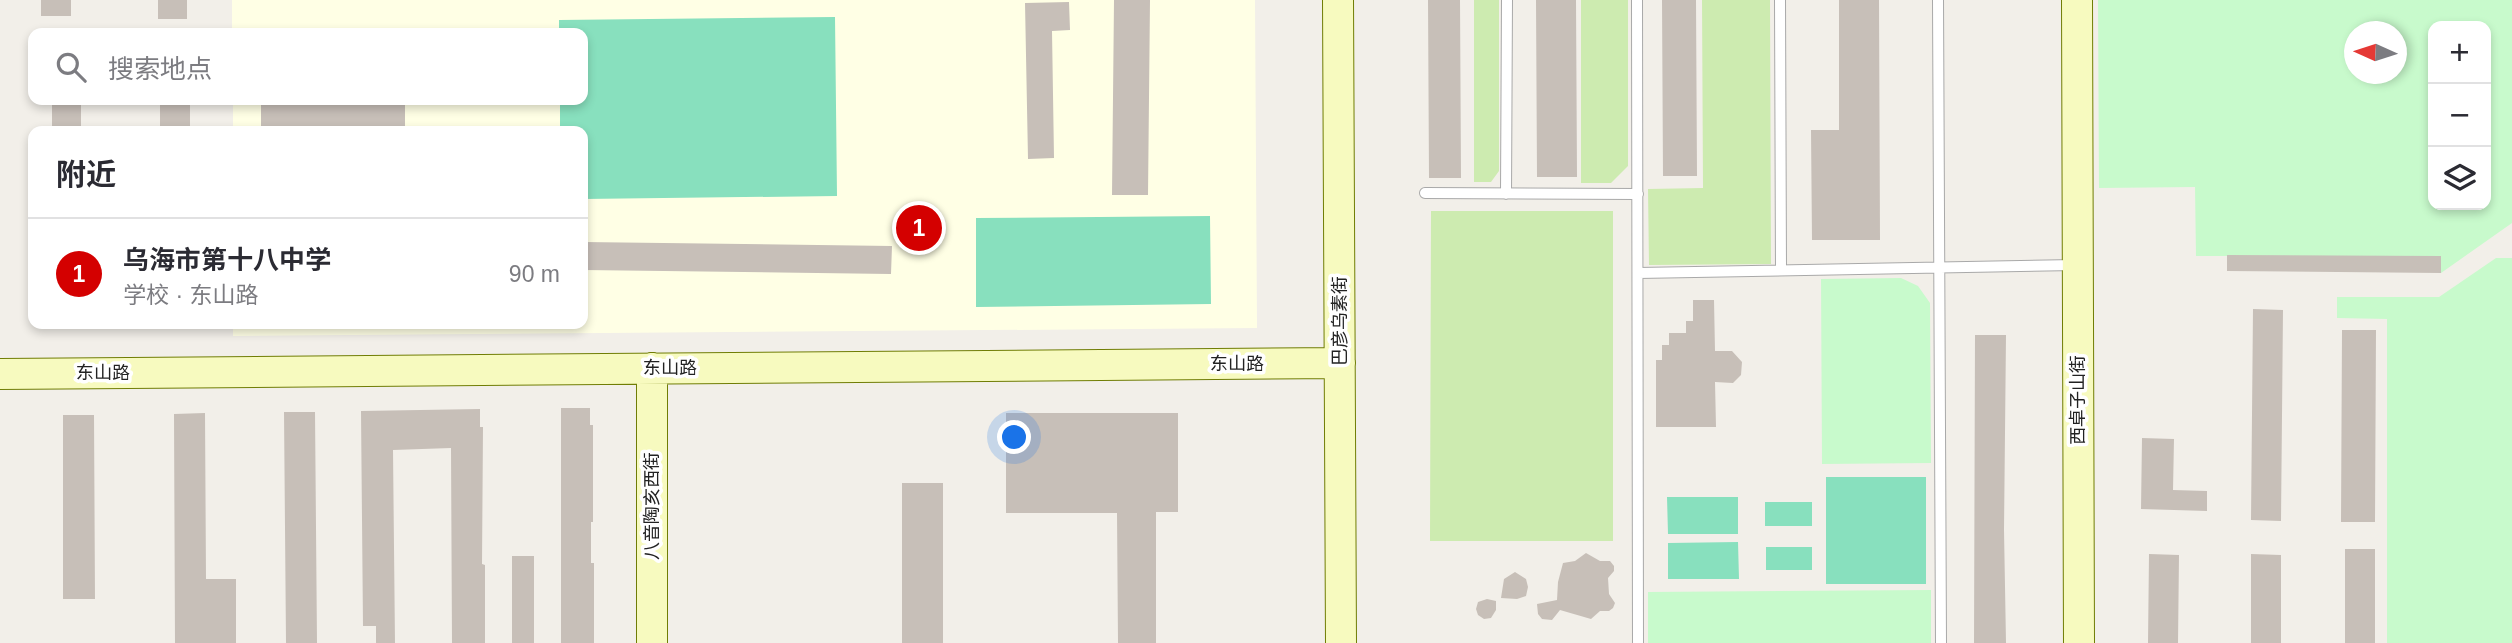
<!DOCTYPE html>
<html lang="zh">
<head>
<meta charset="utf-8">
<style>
  body { margin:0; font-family:Helvetica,"Noto Sans SC",sans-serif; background:#f2f2f3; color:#2b2b33 }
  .controls { position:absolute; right:21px; top:21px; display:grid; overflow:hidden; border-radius:14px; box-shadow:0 4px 10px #0003 }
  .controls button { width:63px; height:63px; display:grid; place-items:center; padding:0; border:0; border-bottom:2px solid #e1e1e2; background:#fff; color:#2b2b33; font:35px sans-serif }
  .compass { position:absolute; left:2344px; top:21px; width:63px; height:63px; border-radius:50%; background:#fff; box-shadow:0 4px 10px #0003; rotate:273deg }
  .you { position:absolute; left:1015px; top:438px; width:24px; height:24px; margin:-18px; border:5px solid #fff; border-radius:50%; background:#1a73e8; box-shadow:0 0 0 10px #1a73e833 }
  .badge { display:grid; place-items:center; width:46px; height:46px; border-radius:50%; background:#d40000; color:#fff; font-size:23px; font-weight:700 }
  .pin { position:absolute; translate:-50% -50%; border:4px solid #fff; box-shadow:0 2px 7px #0006 }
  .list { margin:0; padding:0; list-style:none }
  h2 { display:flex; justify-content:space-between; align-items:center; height:91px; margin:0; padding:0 28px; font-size:30px }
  h2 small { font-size:23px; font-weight:400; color:#7c7c81 }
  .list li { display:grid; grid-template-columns:46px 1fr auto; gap:21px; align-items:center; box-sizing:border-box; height:112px; padding:0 28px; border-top:2px solid #e1e1e2 }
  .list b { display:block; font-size:26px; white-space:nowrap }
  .list p { margin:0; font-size:23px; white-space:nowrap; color:#7c7c81 }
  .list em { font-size:23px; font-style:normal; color:#7c7c81 }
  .icon { flex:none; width:38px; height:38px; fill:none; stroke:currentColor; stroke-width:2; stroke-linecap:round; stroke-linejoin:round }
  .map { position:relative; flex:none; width:2512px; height:643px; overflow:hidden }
  .search { position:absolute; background:#fff; box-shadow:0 4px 10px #0003; left:28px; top:28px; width:560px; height:77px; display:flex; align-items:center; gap:18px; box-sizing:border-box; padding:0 24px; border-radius:14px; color:#7c7c81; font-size:26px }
  .panel { position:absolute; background:#fff; box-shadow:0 4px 10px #0003; left:28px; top:126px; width:560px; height:203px; border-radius:14px }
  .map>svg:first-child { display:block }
  .education { fill:#ffffe5 }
  .grass { fill:#cdebb0 }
  .park { fill:#c8facc; fill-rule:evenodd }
  .pitch { fill:#88e0be }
  .building { fill:#c7bfb8 }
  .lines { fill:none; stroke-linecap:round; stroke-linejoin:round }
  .lane-casing { stroke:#a9a9a9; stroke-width:12 }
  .secondary-casing { stroke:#707d05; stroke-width:32 }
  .lane { stroke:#fff; stroke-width:10 }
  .secondary { stroke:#f7fabf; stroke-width:30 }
  .labels { text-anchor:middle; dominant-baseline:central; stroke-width:7; stroke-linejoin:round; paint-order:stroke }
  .street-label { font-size:18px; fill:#222; stroke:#fff }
</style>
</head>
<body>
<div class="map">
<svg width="2512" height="643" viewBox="0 0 2512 643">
  <rect width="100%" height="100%" fill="#f2efe9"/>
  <path class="education" d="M232,0H1255L1257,328L233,336V324H583V131H233V100H583V33H232Z"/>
  <path class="grass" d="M1474,0H1499V171L1491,182H1474Z
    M1581,0H1628V166L1611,183H1581Z
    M1702,0H1770L1771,264L1649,265L1648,189L1703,188Z
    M1431,211H1613V541H1430Z"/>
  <path class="park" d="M2098,0H2512V223L2441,273L2440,256H2196L2195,187L2099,188ZM2433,26H2486V205H2433ZM2354,32H2396V74H2354Z
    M2496,258H2512V643H2387V319L2337,318V297H2439Z
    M1901,278L1918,286L1930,303L1931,463L1822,464L1821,279Z
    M1931,590V643H1648V592Z"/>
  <path class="pitch" d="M835,17L837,196L583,199V131H560V100H583V33H559V20Z
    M1210,216L1211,304L976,307V218Z
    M1826,477H1926V584H1826Z
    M1667,497H1738V534H1668Z
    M1765,502H1812V526H1765Z
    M1738,542L1739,579H1668V543Z
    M1766,547H1812V570H1766Z"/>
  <path class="building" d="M41,0H71V16H41Z
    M158,0H187V19H158Z
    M1114,0H1150L1148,195H1112Z
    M1428,0H1460L1461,178H1429Z
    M1536,0H1576L1577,177H1537Z
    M1662,0H1696L1697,176H1663Z
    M1839,0H1879L1880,240H1812L1811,130H1839Z
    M1069,2L1070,30L1052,31L1054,158L1028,159L1025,3Z
    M52,100H81V131H52Z
    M160,100H190V131H160Z
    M261,100H405V131H261Z
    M583,242L892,246L891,274L583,270Z
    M2227,255L2441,256V273L2227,271Z
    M1693,300H1714L1715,351H1732L1742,362L1741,375L1733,383L1715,382L1716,427H1656V360H1662V345H1669V333H1686V321H1693Z
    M2253,309L2283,310L2281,521L2251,520Z
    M2342,330H2376L2375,522H2341Z
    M1975,335H2006L2004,530L2006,643H1974Z
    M561,408H590V425H593V522H591V563H594V643H561Z
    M480,409V427H483L482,564L485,565V643H452L451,448L393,450L395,643H376V626H363L361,411Z
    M284,412H315L317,643H286Z
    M205,413L206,579H236V643H175L174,414Z
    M1006,413H1178V512H1156V643H1118L1117,513H1006Z
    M63,415H94L95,599H63Z
    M2142,438L2174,439L2173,490L2207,491V511L2141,509Z
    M902,483H943V643H902Z
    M2345,549H2375V643H2345Z
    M1586,553L1600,561H1610L1614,566V571L1608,578L1609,594L1615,603L1613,608L1609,611H1600L1591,619L1560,610L1552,620L1542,619L1538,614L1537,604L1557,600L1558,582L1563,563L1575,561Z
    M2149,554L2179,555L2178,643H2148Z
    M2251,554L2281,555V643H2251Z
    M512,556H534V643H512Z
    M1515,572L1526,579L1528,587L1526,596L1517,599L1501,598L1504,579Z
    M1487,599L1496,601V610L1491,618L1484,619L1478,615L1476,609L1478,602Z"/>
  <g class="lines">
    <g class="lane-casing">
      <path id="lane" d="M1637,0L1638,643
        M1780,0L1781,270
        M1938,0L1941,643
        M1425,193L1638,194
        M1506,194L1507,0
        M1638,273L2075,265"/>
    </g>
    <g class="secondary-casing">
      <path id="secondary" d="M1338,0L1341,643
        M2077,0L2079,643
        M652,368V643
        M0,374L1340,363"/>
    </g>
    <use href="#lane" class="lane"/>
    <use href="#secondary" class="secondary"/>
  </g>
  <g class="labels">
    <g class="street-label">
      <text transform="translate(1340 321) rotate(-90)">巴彦乌素街</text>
      <text x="1237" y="364">东山路</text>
      <text x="670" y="368">东山路</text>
      <text x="103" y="373">东山路</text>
      <text transform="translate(2078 400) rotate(-90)">西卓子山街</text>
      <text transform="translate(652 506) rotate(-90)">八音陶亥西街</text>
    </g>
  </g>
</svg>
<div class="controls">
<button>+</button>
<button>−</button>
<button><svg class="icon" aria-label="layers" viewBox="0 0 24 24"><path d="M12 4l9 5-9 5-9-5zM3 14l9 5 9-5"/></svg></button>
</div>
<svg class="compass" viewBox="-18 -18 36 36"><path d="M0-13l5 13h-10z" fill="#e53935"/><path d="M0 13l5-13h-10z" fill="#7c7c81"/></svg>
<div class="you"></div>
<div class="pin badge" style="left:919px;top:228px">1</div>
<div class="search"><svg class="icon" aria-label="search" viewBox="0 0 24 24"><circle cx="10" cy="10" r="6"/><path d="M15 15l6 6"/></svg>搜索地点</div>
<section class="panel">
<h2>附近<small></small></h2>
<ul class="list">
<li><span class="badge">1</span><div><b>乌海市第十八中学</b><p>学校 · 东山路</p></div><em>90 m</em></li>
</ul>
</section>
</div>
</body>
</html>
